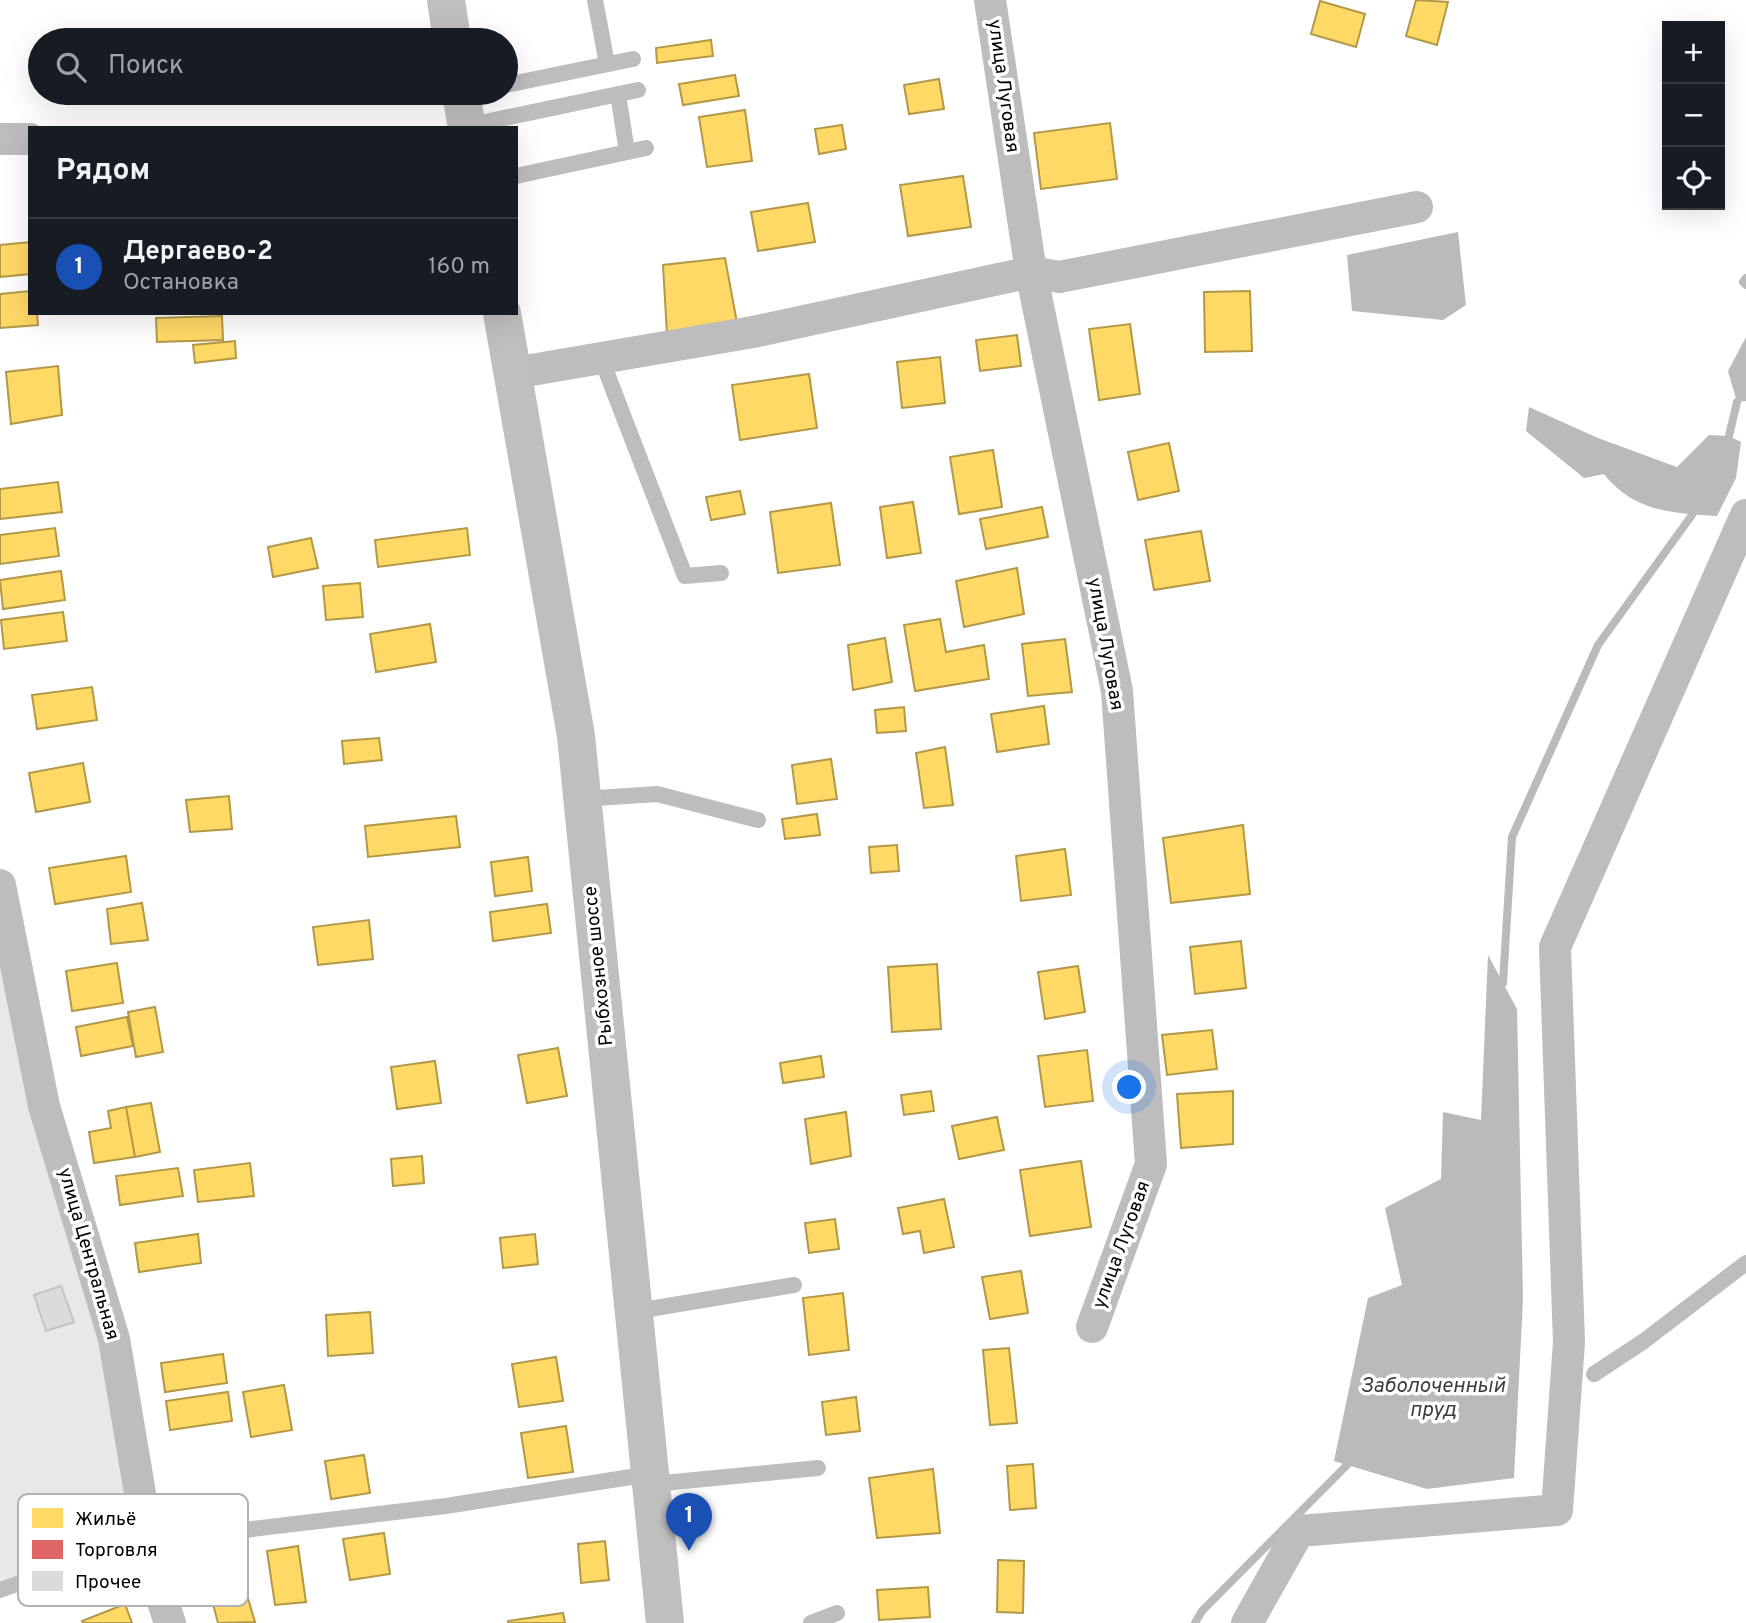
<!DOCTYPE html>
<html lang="ru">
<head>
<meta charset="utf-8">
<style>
  body { margin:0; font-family:Overpass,sans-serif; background:#20242c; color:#f1f3f6 }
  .controls { position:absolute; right:21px; top:21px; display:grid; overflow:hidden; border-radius:0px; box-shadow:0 7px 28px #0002 }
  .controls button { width:63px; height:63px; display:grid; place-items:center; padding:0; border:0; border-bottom:2px solid #363941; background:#171b24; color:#f1f3f6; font:35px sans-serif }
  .you { position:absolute; left:1130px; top:1088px; width:24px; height:24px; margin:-18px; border:5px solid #fff; border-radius:50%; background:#1a73e8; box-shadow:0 0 0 10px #1a73e833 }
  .badge { display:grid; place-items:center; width:46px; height:46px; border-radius:50%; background:#adaeaf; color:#fff; font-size:23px; font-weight:700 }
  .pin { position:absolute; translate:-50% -58px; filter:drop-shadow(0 2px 4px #0008) }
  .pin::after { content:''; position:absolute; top:37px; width:24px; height:21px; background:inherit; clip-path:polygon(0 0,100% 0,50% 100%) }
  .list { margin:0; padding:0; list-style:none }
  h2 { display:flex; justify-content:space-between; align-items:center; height:91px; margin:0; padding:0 28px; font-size:30px }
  h2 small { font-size:23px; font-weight:400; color:#9ea1a6 }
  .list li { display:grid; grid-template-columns:46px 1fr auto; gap:21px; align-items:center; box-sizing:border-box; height:98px; padding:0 28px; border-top:2px solid #363941 }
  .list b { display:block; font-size:26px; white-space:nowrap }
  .list p { margin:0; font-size:23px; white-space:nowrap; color:#9ea1a6 }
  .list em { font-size:23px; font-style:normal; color:#9ea1a6 }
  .icon { flex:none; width:38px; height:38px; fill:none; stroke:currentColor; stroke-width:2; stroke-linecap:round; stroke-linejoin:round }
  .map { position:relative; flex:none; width:1746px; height:1623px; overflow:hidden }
  .search { position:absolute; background:#171b24; box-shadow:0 7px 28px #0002; left:28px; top:28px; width:490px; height:77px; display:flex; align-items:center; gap:18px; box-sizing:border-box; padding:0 24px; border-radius:38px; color:#9ea1a6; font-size:26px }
  .panel { position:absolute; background:#171b24; box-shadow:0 7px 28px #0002; left:28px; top:126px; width:490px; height:189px; border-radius:0px }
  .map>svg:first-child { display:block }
  .green { fill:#e8e8e8 }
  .water { fill:#bababa }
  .homes { fill:#ffd966; stroke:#b29847; stroke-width:2 }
  .shops { fill:#e06666; stroke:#9d4747; stroke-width:2 }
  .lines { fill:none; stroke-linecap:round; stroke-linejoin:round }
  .stream { stroke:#bababa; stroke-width:8 }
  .building { fill:#dbdbdb; stroke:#c3c3c3; stroke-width:2 }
  .lane { stroke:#bdbdbd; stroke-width:16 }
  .street { stroke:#bdbdbd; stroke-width:32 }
  .secondary { stroke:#bfbfbf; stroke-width:38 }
  .labels { text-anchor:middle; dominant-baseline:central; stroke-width:7; stroke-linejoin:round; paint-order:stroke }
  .street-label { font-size:19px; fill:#000; stroke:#fff }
  .water-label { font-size:21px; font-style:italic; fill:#3d3d3d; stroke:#fff }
  .key { fill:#fff; stroke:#b2b2b2; stroke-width:2 }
  .key-label { font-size:19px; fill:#000 }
</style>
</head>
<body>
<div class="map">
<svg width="1746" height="1623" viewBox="0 0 1746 1623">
  <rect width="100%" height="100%" fill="#fff"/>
  <path class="green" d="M0,962L81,1258L111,1388L133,1525L114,1542L0,1581Z"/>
  <path class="water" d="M1458,232L1466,305L1443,320L1352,311L1347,255Z
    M1746,337V401L1737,402L1728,371Z
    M1529,407L1598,438L1677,467L1709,435L1729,436L1741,442L1736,478L1717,516C1672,513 1634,512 1604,474L1584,478L1526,431Z
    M1488,955L1517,1009L1523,1299L1514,1478L1427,1489L1334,1461L1368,1298L1402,1285L1385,1208L1441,1179L1443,1112L1481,1120Z"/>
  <path class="homes" d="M1416,0L1448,2L1437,45L1406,36Z
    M1320,1L1365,14L1356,47L1311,34Z
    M266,36L318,39V40H266Z
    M711,40L713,56L657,63L656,48Z
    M735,75L739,96L683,105L679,84Z
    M939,79L944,109L909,114L904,85Z
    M71,93H90L88,104L70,102Z
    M745,110L752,161L707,167L699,117Z
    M1110,123L1117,179L1041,189L1034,133Z
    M842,125L846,149L819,154L815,129Z
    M963,176L971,227L908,236L900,185Z
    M808,203L815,242L758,251L751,212Z
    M30,242V274L0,277V245Z
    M725,258L737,323L667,334L663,265Z
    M30,291V313H37L38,325L0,328V294Z
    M1250,291L1252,351L1205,352L1204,292Z
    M222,316L223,340L157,342L156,318Z
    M1130,324L1140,394L1099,400L1089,329Z
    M1017,335L1021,366L980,371L976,340Z
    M235,341L236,358L195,363L193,345Z
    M940,357L945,403L902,408L897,362Z
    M58,366L62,415L11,424L6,372Z
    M809,374L817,428L740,440L732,385Z
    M1169,443L1179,491L1138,500L1128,452Z
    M993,450L1002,507L959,514L950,457Z
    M58,482L62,512L0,519V489Z
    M740,491L745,514L711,520L706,497Z
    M913,502L921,553L887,558L880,507Z
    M831,503L840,565L778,573L770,512Z
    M1042,507L1048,537L986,549L980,519Z
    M55,528L59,556L0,564V535Z
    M467,528L470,555L378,567L375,540Z
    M1201,531L1210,581L1154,590L1145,540Z
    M311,538L318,568L273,577L268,547Z
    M1017,568L1024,614L964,627L956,581Z
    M61,571L65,600L3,609L0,580Z
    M360,583L363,617L326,620L323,586Z
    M63,612L67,641L4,649L1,620Z
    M940,619L946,652L984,645L989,679L915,691L904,625Z
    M430,624L436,662L376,672L370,634Z
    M885,638L892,682L853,690L848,645Z
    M1065,639L1072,692L1028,696L1022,644Z
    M92,687L97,720L37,729L32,695Z
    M1044,706L1049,744L997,752L991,714Z
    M904,707L906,731L877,733L875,710Z
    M379,738L382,760L344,764L342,741Z
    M945,747L953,805L924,808L916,753Z
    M831,759L837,799L797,804L792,765Z
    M83,763L90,802L36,812L29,773Z
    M229,796L232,829L190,832L186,800Z
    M817,814L820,835L785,839L782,819Z
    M456,816L460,847L368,857L365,826Z
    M1243,825L1250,894L1171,903L1163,838Z
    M897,845L899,871L871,873L869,847Z
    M1065,849L1071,895L1021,901L1016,856Z
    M126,856L131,892L55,904L49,868Z
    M528,857L532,891L495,896L491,862Z
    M142,903L148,940L111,944L107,909Z
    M547,904L551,933L493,941L490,912Z
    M369,920L373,959L318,965L313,927Z
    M1241,941L1246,988L1195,994L1190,947Z
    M117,963L123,1003L72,1011L66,971Z
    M937,964L941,1029L892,1032L888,967Z
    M1078,966L1085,1012L1045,1019L1038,972Z
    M155,1007L163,1052L136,1057L128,1012Z
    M127,1017L133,1046L81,1056L76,1027Z
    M1212,1030L1217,1069L1167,1075L1162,1035Z
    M558,1048L567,1096L527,1103L518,1055Z
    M1087,1050L1093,1101L1045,1107L1038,1056Z
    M821,1056L824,1077L783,1083L780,1063Z
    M435,1061L441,1103L397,1109L391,1067Z
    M931,1091L934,1111L904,1115L901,1095Z
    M1233,1091V1144L1181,1148L1177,1094Z
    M151,1103L160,1152L135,1157L126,1107Z
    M126,1107L135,1157L94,1163L89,1132L111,1128L108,1111Z
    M846,1112L851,1156L811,1164L805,1119Z
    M997,1117L1004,1150L959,1159L952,1126Z
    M422,1156L424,1183L393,1186L391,1159Z
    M1081,1161L1091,1227L1030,1236L1020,1170Z
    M250,1163L254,1196L198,1202L194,1170Z
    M178,1168L183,1196L120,1205L116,1176Z
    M944,1199L954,1247L924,1253L920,1231L903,1234L898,1208Z
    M835,1219L839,1249L809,1253L805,1223Z
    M198,1234L201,1263L139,1272L135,1243Z
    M535,1234L538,1264L503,1268L500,1238Z
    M1021,1271L1028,1313L990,1319L982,1277Z
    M843,1293L849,1350L809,1355L803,1298Z
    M370,1312L373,1353L328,1356L326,1315Z
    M1009,1348L1017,1423L990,1425L983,1350Z
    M223,1354L227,1383L165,1392L161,1363Z
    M556,1357L563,1401L519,1407L512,1364Z
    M284,1385L292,1430L251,1437L243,1392Z
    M228,1392L232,1421L170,1430L166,1401Z
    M856,1397L860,1431L826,1435L822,1402Z
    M566,1426L573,1472L528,1478L521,1433Z
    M364,1455L370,1493L331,1499L325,1461Z
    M1033,1464L1036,1508L1010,1510L1007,1466Z
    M933,1469L940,1533L877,1538L869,1478Z
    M384,1533L390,1574L350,1580L343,1539Z
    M605,1541L609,1580L581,1583L578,1544Z
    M298,1546L306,1602L275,1605L267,1551Z
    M998,1560L1024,1561L1023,1613L997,1612Z
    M241,1575L255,1622L218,1623L208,1585Z
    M928,1587L930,1617L879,1620L877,1590Z
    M125,1604L132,1623H83L82,1621Z
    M563,1613L565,1623H508V1621Z"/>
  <path class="shops" d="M403,31V40H361V32Z"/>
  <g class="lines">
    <path class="stream" d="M1746,278L1743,282L1746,285
      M1729,436L1737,402
      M1503,983L1512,837L1598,645L1692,515
      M1195,1623L1202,1611L1347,1465"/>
  </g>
  <path class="building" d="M61,1286L74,1322L46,1331L34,1295Z"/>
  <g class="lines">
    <path class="lane" d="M595,0L607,64
      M506,85L633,59
      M618,94L627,152
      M466,126L638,90
      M516,176L646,148
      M601,358L685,576L721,573
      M582,799L657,794L758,820
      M643,1310L794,1285
      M1594,1374L1644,1341L1746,1263
      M653,1484L818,1468
      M0,1590L121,1547L143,1542L446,1506L650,1474
      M811,1623L837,1613"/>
    <path class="street" d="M990,0L1031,272L1117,691L1151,1164L1092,1327
      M0,139H30
      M514,373L753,332L1031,272L1059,277L1417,207
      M0,885L44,1106L114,1339L142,1505L143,1542L170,1623
      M1247,1623L1299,1531L1557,1510L1569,1342L1555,947L1746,515"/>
    <path class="secondary" d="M446,0L452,40
      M461,93L467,128
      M502,313L576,736L665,1623"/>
  </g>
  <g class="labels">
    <g class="street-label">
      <text transform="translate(1003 86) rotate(82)">улица Луговая</text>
      <text transform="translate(1105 644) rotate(80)">улица Луговая</text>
      <text transform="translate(599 966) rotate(-96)">Рыбхозное шоссе</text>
      <text transform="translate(1122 1245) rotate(-70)">улица Луговая</text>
      <text transform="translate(88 1254) rotate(74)">улица Центральная</text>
    </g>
    <g class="water-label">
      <text x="1433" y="1386">Заболоченный<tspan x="1433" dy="24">пруд</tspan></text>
    </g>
  </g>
  <rect x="18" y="1494" width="230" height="112" rx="10" class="key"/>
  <rect x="32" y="1508" width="31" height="20" fill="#ffd966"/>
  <rect x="32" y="1540" width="31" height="19" fill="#e06666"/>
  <rect x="32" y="1571" width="31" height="20" fill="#dbdbdb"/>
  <g class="key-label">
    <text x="75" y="1525">Жильё</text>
    <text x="75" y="1556">Торговля</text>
    <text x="75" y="1588">Прочее</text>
  </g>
</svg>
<div class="controls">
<button>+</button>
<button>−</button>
<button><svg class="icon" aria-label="locate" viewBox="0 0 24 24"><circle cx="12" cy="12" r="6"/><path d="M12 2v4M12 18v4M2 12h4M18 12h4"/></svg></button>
</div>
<div class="you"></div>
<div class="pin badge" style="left:689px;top:1551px;background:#1a4fb4">1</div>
<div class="search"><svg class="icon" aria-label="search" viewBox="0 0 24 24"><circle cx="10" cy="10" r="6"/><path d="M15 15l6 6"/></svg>Поиск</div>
<section class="panel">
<h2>Рядом<small></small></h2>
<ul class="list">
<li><span class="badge" style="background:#1a4fb4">1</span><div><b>Дергаево-2</b><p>Остановка</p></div><em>160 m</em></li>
</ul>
</section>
</div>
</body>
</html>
